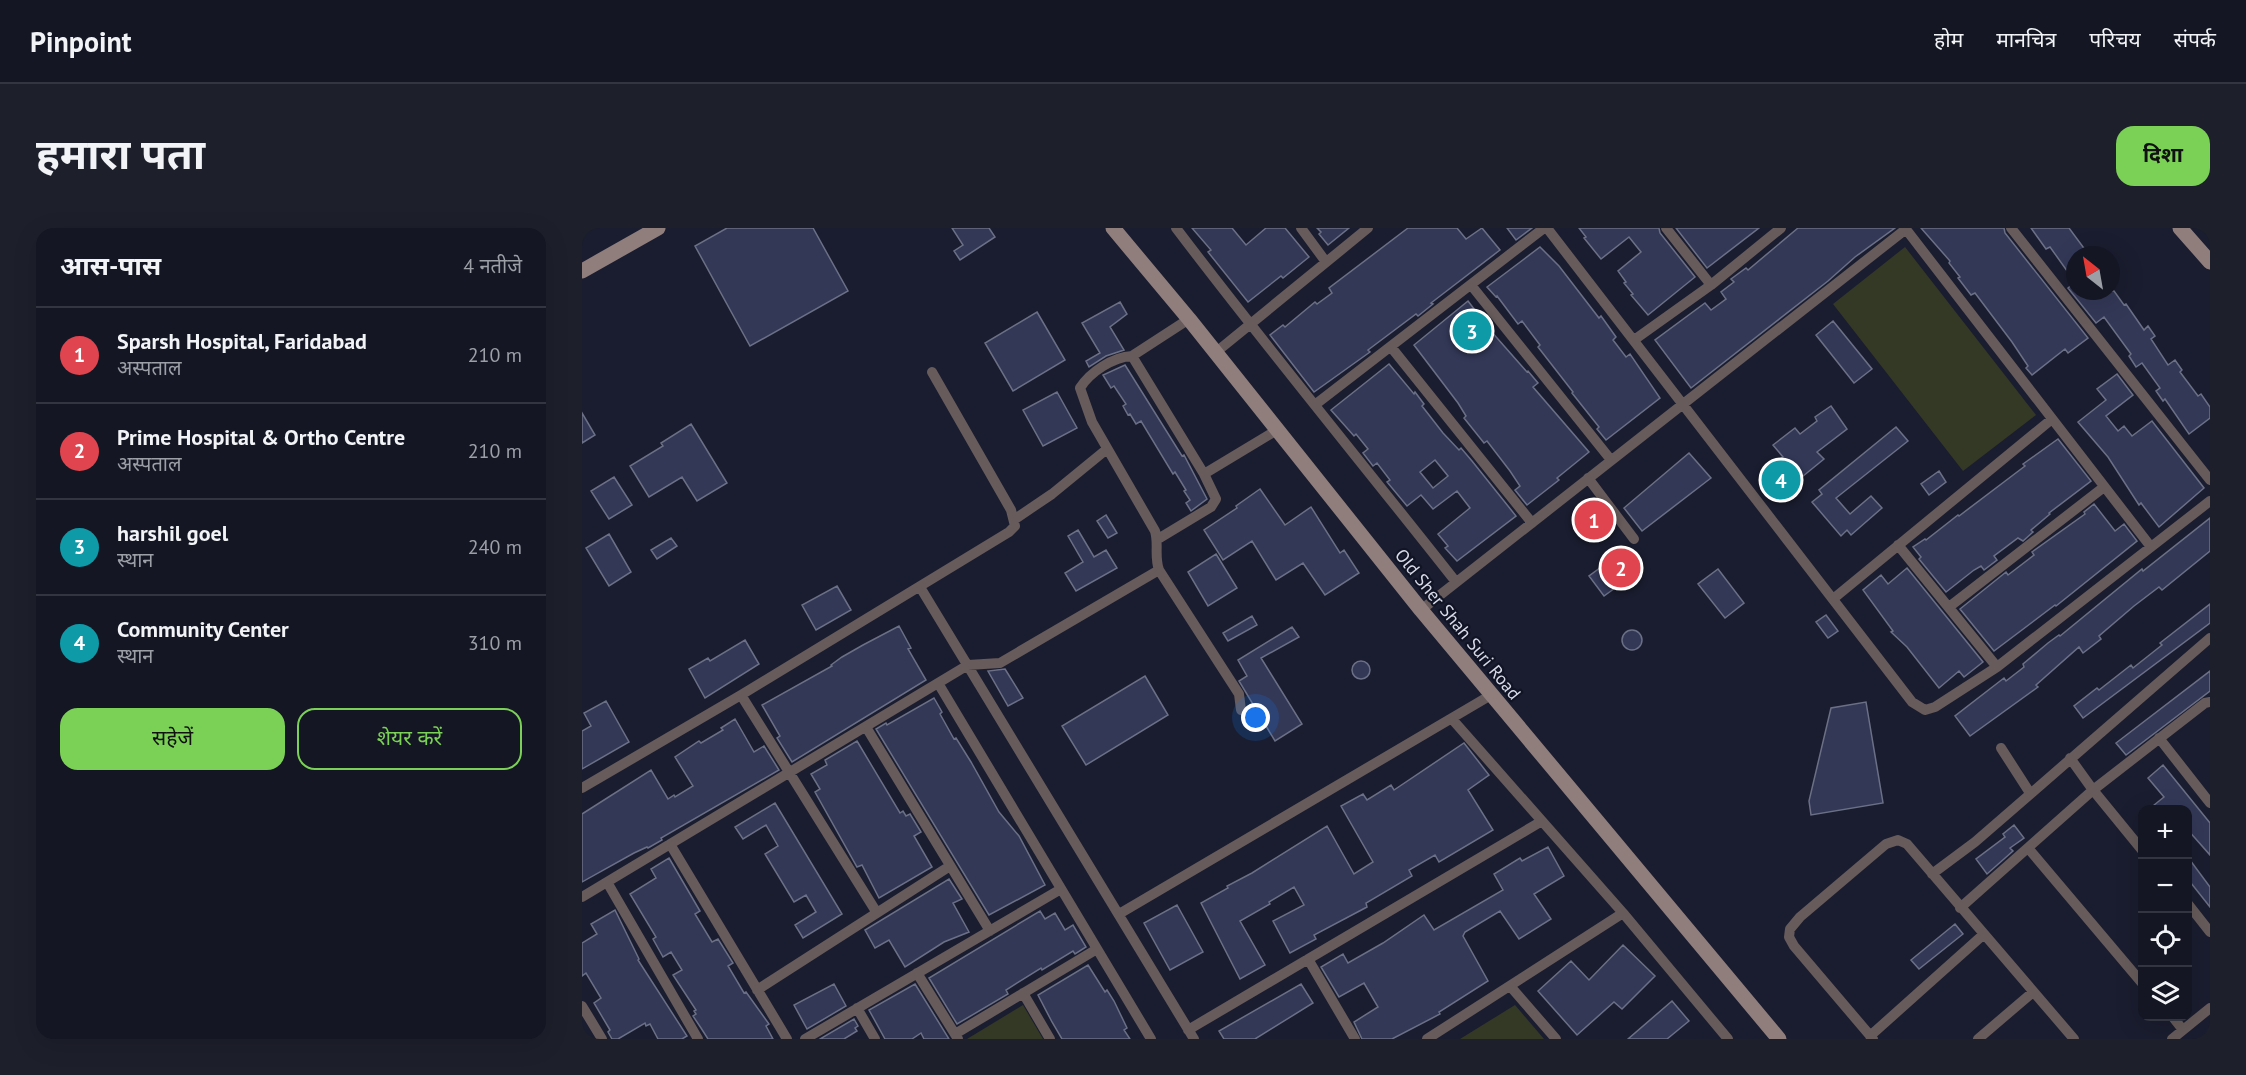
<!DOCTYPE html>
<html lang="hi">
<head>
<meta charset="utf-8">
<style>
  body { margin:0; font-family:"PT Sans","Noto Sans Devanagari",sans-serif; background:#1d1f2b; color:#f1f3f6 }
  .controls { position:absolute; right:18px; bottom:18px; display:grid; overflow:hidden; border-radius:12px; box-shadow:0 6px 24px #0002 }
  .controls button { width:54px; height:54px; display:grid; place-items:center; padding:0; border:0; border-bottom:2px solid #333541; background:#141623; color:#f1f3f6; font:30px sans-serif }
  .compass { position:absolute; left:1484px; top:18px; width:54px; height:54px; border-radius:50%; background:#141623; box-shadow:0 6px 24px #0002; rotate:329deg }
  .you { position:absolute; left:674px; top:490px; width:21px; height:21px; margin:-15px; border:4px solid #fff; border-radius:50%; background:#1a73e8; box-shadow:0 0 0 9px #1a73e833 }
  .badge { display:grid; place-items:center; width:39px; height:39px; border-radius:50%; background:#7bd156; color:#fff; font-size:20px; font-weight:700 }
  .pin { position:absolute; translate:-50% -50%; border:3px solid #fff; box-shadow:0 2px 6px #0006 }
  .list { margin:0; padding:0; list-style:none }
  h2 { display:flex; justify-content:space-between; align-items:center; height:78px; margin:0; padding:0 24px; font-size:26px }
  h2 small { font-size:20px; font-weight:400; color:#9d9fa6 }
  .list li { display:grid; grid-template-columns:39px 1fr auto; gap:18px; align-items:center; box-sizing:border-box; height:96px; padding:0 24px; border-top:2px solid #333541 }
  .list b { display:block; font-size:22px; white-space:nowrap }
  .list p { margin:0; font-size:20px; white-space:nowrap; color:#9d9fa6 }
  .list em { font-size:20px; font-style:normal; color:#9d9fa6 }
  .actions { display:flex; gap:12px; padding:18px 24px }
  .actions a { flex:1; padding:14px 0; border:2px solid #7bd156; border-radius:18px; text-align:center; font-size:21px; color:#7bd156 }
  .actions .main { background:#7bd156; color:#111 }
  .icon { flex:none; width:33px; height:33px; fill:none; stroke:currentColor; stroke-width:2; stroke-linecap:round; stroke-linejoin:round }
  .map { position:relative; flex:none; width:1628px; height:811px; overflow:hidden; border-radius:18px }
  header { display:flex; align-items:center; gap:36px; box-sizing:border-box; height:84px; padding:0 30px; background:#141623; border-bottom:2px solid #333541 }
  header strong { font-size:28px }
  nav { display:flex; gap:33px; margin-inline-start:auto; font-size:21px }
  .intro { display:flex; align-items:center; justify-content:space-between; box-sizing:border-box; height:144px; padding:0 36px }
  h1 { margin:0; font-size:42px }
  .button { padding:15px 27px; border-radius:18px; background:#7bd156; color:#111; font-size:21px; font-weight:700 }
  main { display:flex; gap:36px; padding:0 36px }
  aside { flex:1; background:#141623; border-radius:18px; box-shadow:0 6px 24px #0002 }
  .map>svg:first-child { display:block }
  .medical { fill:#2d212f }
  .green { fill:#343925 }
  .building { fill:#333857; stroke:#6c7086; stroke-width:1.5; fill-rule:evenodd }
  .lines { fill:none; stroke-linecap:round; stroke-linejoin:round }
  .street { stroke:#675b5b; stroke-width:10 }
  .secondary { stroke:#907e7d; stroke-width:15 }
  .labels { text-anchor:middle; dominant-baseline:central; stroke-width:4.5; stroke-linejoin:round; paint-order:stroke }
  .street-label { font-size:18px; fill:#d8dbe7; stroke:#111425 }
</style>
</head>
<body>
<header>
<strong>Pinpoint</strong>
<nav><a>होम</a><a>मानचित्र</a><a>परिचय</a><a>संपर्क</a></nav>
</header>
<div class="intro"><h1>हमारा पता</h1><a class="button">दिशा</a></div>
<main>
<aside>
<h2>आस-पास<small>4 नतीजे</small></h2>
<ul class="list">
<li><span class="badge" style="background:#e0444e">1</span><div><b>Sparsh Hospital, Faridabad</b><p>अस्पताल</p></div><em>210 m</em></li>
<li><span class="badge" style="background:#e0444e">2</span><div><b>Prime Hospital &amp; Ortho Centre</b><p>अस्पताल</p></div><em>210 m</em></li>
<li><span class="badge" style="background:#0f9aa8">3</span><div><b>harshil goel</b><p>स्थान</p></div><em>240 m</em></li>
<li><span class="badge" style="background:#0f9aa8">4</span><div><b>Community Center</b><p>स्थान</p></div><em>310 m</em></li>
</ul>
<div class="actions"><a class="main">सहेजें</a><a>शेयर करें</a></div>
</aside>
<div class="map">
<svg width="1628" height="811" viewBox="0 0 1628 811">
  <rect width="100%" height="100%" fill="#1a1d2f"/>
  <path class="medical" d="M1012,274L1029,296L1012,309L995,287Z"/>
  <path class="green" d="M1323,19L1454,187L1381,243L1251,76Z
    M441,777L461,811H385Z
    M933,777L962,811H878Z"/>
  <path class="building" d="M145,0H231L266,63L168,118L113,18Z
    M370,0H407L413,9L378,32L372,23L381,17Z
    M610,0H650L664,17L684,0H703L727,29L701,50L699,48L666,74L626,24L629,22Z
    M735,0H767L746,17L737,6L739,4Z
    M826,0H875L884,11L900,0L918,22L849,75L851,76L836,88L834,86L786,122L788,124L732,164L688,107L701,97L703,99L733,74L735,76L750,65L747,60Z
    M925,0H950L934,12Z
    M997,0H1077L1078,5L1113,49L1066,87L1049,67L1051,66L1042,55L1044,54L1036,43L1059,24L1047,9L1019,31L1002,10L1004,9Z
    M1094,0H1177L1125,40Z
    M1216,0H1313L1273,29L1246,53L1109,160L1073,112L1123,75L1129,82L1144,71L1139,64L1152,54L1149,51L1164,40L1166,42Z
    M1339,0H1422L1423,5L1506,110L1486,125L1483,121L1450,147L1444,140L1446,138L1430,114L1393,65L1389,67L1376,50L1378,49L1367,35L1368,33Z
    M1449,0H1487L1507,27H1493V63H1532L1542,77L1544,76L1562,102L1566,98L1573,108L1569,111L1586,137L1593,132L1600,142L1598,144L1616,168L1619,166L1628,179V190L1607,206L1583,171L1581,173L1574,163L1578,160L1560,135L1554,139L1547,128L1549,126L1522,89L1514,95L1486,60L1493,54L1468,19L1464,21Z
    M958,19L977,38L1017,90L1019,88L1034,109L1031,112L1044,129L1048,126L1078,170L1024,212L1015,201L1017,199L990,165L991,164L956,119L958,117L940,93L936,96L915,68L914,69L905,59Z
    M886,73L908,102L945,144L946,143L956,155L951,159L1007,224L975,250L977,252L945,277L933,262L938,258L928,243L905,213L902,215L882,190L884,188L876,175L832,117Z
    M538,74L545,86L528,99L542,122L524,128L507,139L504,133L518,125L500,95Z
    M455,84L483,132L431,163L403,115Z
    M1251,93L1290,141L1272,155L1234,107Z
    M807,136L832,166L833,164L842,176L840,178L861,205L877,222L879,220L890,233L934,288L875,333L863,320L866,318L856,306L888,280L875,263L851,281L839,267L825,278L805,254L808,252L795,235L791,238L781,225L786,221L774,206L772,208L749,182ZM853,232L866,248L851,260L838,244Z
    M543,137L600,228L602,227L625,271L609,283L604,275L608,272L602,263L604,262L593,244L591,246L559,193L554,196L548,186L546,187L541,178L544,176L532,158L529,160L521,147Z
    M1535,146L1551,167L1524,188L1536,203L1542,198L1550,208L1570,193L1622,260L1577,299L1559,275L1557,277L1526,229L1496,194L1524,172L1515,161Z
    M475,164L495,200L461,218L441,182Z
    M1249,178L1265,201L1235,224L1242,231L1215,253L1219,258L1200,273L1179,247L1201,229L1191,217L1213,200L1218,206L1235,193L1233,189Z
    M0,185L13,207L0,215Z
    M109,196L145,255L115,273L100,249L67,269L48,238L81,218L79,215Z
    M1314,199L1326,213L1254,270L1268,286L1289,268L1300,280L1269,307L1265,302L1259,308L1230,274L1240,266L1237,262Z
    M1476,211L1509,253L1467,285L1468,286L1449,302L1451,304L1441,313L1436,310L1412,328L1415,332L1402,342L1399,338L1392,342L1364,364L1337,331L1339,329L1331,319L1343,311L1344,312L1376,287L1377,288L1443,238L1441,236Z
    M1107,225L1129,250L1060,303L1042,280Z
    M1357,243L1364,254L1347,267L1339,256Z
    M32,249L50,277L27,291L9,263Z
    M678,261L703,297L729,279L758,325L762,322L777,345L743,367L721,335L694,352L670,313L641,332L622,302L655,280L654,278Z
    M1512,276L1533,303L1542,296L1555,313L1474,378L1473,377L1412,423L1378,381L1424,344L1426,347L1452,327L1450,324L1503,286L1502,284Z
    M524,287L535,305L526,310L515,293Z
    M1628,290V323L1580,362L1577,359L1552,378L1517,408L1519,411L1501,425L1497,419L1454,457L1456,459L1388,508L1373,488L1422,450L1424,453L1442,439L1441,436L1466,415L1477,407L1478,408L1560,341L1561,343Z
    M496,302L512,329L524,322L535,340L494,363L483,345L501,334L486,308Z
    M27,306L49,344L27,358L4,320Z
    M89,310L95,318L75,331L69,322Z
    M1044,321L1059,341L1022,368L1007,348Z
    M634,326L655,360L626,378L606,344Z
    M1325,340L1401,434L1382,449L1377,443L1357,460L1325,419L1309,404L1311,403L1281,362L1299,347L1306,356Z
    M1136,341L1162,375L1143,390L1116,356Z
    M255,358L269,382L234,402L220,377Z
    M1628,376V395L1501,490L1492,478L1515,460L1517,462L1549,437L1551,440L1580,417L1578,415Z
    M1244,387L1256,403L1246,410L1234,394Z
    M670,388L675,397L646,413L641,405Z
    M317,398L329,420L326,421L344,452L210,534L195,510L198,508L180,477L250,438L249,437L260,429L281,417Z
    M710,399L717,409L679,430L720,496L693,513L657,453L665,448L656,432Z
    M1040 412a10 10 0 1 1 20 0a10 10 0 1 1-20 0Z
    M163,412L177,436L123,470L107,441L126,430L128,433Z
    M770 442a9 9 0 1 1 18 0a9 9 0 1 1-18 0Z
    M423,441L441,470L426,478L406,443Z
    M1628,443V463L1544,527L1534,515Z
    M563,448L586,487L504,537L480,498Z
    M352,470L360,484L358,486L372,511L374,510L389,534L417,584L437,608L463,657L407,687L294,501L304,495L305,497Z
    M24,473L47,514L0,541V503L9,498L2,485Z
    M1284,474L1301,575L1229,587L1227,573L1249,480Z
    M153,491L172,524L182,518L197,542L79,610L80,612L66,620L65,619L52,625L0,654V586L69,542L86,571L92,567L93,569L111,558L93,529L117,513L119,515L141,502L139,500Z
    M275,513L318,585L321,583L324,588L328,586L339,604L332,608L350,639L297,670L280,637L275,639L233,564L238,561L229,546L245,537L243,532Z
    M882,515L907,547L886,562L911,602L857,634L853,627L827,642L830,648L784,675L785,679L732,707L734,711L708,725L691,693L722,677L712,659L687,674L688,676L658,693L683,737L658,751L619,675L646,660L645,658L670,645L745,598L772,646L791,634L759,578L781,566L785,572L809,557L812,562Z
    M1581,537L1628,595V627L1605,601V582H1566L1582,569L1566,550Z
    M193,575L260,686L221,710L213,697L234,684L224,667L212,674L183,626L196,618L184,597L161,611L153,599Z
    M1432,597L1442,610L1428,620L1431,623L1405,646L1394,631L1423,609L1421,606Z
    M966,619L982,648L952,666L969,691L937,711L918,683L883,704L881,708L906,753L857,784L858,786L810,811H780L772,794L796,779L782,755L757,769L739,739L761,726L766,735L801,715L842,687L852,702L921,662L912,646L938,630L940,633Z
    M1605,628L1628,659V679L1605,650Z
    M87,630L118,683L113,686L130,714L136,711L151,735L146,738L162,765L164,764L187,796L184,798L191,811H126L119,800L111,788L114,786L112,783L114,782L91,747L100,742L89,724L81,729L71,711L74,709L48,666L74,650L69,641Z
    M367,651L380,671L371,675L387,704L362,714L323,739L307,712L293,720L283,702Z
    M595,677L621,724L588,742L562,695Z
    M33,682L57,731L56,732L105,808L100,811H76L68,796L64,798L63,795L36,811H30L26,804L28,802L12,775L19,770L4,745L0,748V715L15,706L9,696Z
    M458,683L463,691L473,685L483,702L491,697L504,719L493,726L491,723L460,742L459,740L424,762L426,766L375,796L347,750Z
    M1373,696L1381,706L1337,741L1329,732Z
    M1041,717L1073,748L1040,781L1032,774L995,807L956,763L989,733L1007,752Z
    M506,737L523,764L525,762L532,773L545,800L542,802L548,811H480L470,794L456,767Z
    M252,756L264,778L225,801L212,777Z
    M333,756L367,811H342L339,805L330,811H303L287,782Z
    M719,756L731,775L673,811H642L637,803Z
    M1090,773L1107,793L1085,811H1046Z
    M272,791L276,798L273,800L275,803L262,811H238Z"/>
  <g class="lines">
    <path class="street" d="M594,0C685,120 781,236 874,354
      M719,0L744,34
      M965,0L1330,474L1343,482L1353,479L1415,439L1628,273
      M1084,0L1129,57
      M1323,0L1569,319
      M1429,0L1628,252
      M889,57L1029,232
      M1052,112L1129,57L1199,0
      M809,119L950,295
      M633,125L786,0
      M550,128L607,91
      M734,176L962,0
      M622,246L695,202
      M1006,250L1052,311
      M433,291L470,266L525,221
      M576,311L629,279L634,271L622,246L550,128C531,129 508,144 498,160L510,194L573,303C577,316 572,328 577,342L657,466L659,482
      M1316,317L1415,439
      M338,359L612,811
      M1251,371L1470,191
      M1367,379L1522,259
      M839,382L1324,1
      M356,455L569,811
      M159,467L295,685
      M870,491L1041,685L1146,811
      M284,499L408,703
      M1577,510L1628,575
      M1419,520L1448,565
      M0,560L159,467L427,304L433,298L429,282L350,144
      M88,616L205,811
      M1446,620L1560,755
      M1560,622L1511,562L1623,475L1628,474
      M1350,646L1393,614L1628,410
      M25,654L116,811
      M0,669L386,437L418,435L577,342
      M1606,676L1628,704
      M1378,680L1511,562L1488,530
      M537,686L909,467
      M726,731L773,811
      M335,745L376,811
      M928,758L974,811
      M175,762L368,638
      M441,765L468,811
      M0,778L20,811
      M275,780L293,811
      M1590,788L1601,802
      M606,802L960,593
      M373,806L515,721
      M1288,808L1402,706
      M223,811L479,661
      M845,811L1041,685
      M1291,811L1212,718L1207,709L1208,701L1218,689L1304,616L1316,612L1325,616L1492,811
      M1396,811L1451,764
      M1590,811L1628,780"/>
    <path class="secondary" d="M531,0L607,91L839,382L1197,811
      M1598,0L1628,34
      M0,43L76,0"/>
  </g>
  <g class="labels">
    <g class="street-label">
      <text transform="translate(876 396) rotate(51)">Old Sher Shah Suri Road</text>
    </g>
  </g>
</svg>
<div class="controls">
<button>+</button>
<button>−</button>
<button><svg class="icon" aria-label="locate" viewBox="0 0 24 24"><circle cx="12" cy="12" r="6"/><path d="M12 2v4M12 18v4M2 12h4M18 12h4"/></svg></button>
<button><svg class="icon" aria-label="layers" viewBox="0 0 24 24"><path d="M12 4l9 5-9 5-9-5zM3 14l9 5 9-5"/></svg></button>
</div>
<svg class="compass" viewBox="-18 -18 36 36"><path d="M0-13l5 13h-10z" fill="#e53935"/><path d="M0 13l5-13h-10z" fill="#9d9fa6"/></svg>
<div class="you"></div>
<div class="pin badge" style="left:1012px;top:292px;background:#e0444e">1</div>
<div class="pin badge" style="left:1039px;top:340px;background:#e0444e">2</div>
<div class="pin badge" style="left:890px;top:103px;background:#0f9aa8">3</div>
<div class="pin badge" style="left:1199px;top:252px;background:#0f9aa8">4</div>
</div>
</main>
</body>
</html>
